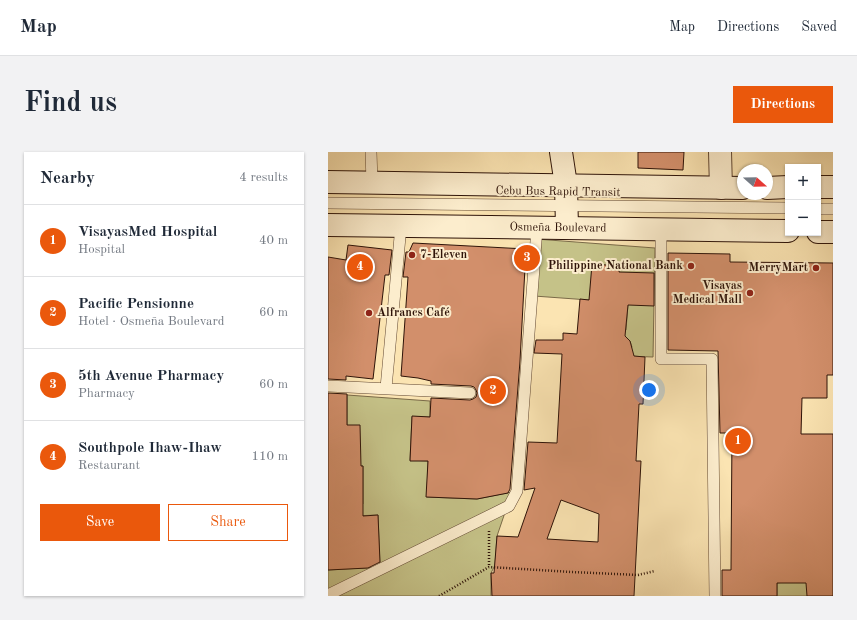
<!DOCTYPE html>
<html lang="en">
<head>
<meta charset="utf-8">
<style>
  body { margin:0; font-family:"Old Standard TT",serif; background:#f2f2f3; color:#1f2937 }
  .controls { position:absolute; right:12px; top:12px; display:grid; overflow:hidden; border-radius:0px; box-shadow:0 1px 3px #0004 }
  .controls button { width:36px; height:36px; display:grid; place-items:center; padding:0; border:0; border-bottom:1px solid #e0e1e3; background:#fff; color:#1f2937; font:20px sans-serif }
  .compass { position:absolute; left:409px; top:12px; width:36px; height:36px; border-radius:50%; background:#fff; box-shadow:0 1px 3px #0004; rotate:110deg }
  .you { position:absolute; left:321px; top:238px; width:14px; height:14px; margin:-10px; border:3px solid #fff; border-radius:50%; background:#1a73e8; box-shadow:0 0 0 6px #1a73e833 }
  .badge { display:grid; place-items:center; width:26px; height:26px; border-radius:50%; background:#ea580c; color:#fff; font-size:13px; font-weight:700 }
  .pin { position:absolute; translate:-50% -50%; border:2px solid #fff; box-shadow:0 1px 4px #0006 }
  .list { margin:0; padding:0; list-style:none }
  h2 { display:flex; justify-content:space-between; align-items:center; height:52px; margin:0; padding:0 16px; font-size:17px }
  h2 small { font-size:13px; font-weight:400; color:#747a83 }
  .list li { display:grid; grid-template-columns:26px 1fr auto; gap:12px; align-items:center; box-sizing:border-box; height:72px; padding:0 16px; border-top:1px solid #e0e1e3 }
  .list b { display:block; font-size:15px; white-space:nowrap }
  .list p { margin:0; font-size:13px; white-space:nowrap; color:#747a83 }
  .list em { font-size:13px; font-style:normal; color:#747a83 }
  .actions { display:flex; gap:8px; padding:12px 16px }
  .actions a { flex:1; padding:9px 0; border:1px solid #ea580c; border-radius:0px; text-align:center; font-size:14px; color:#ea580c }
  .actions .main { background:#ea580c; color:#fff }
  .map { position:relative; flex:none; width:505px; height:444px; overflow:hidden; border-radius:0px }
  header { display:flex; align-items:center; gap:24px; box-sizing:border-box; height:56px; padding:0 20px; background:#fff; border-bottom:1px solid #e0e1e3 }
  header strong { font-size:19px }
  nav { display:flex; gap:22px; margin-inline-start:auto; font-size:14px }
  .intro { display:flex; align-items:center; justify-content:space-between; box-sizing:border-box; height:96px; padding:0 24px }
  h1 { margin:0; font-size:28px }
  .button { padding:10px 18px; border-radius:0px; background:#ea580c; color:#fff; font-size:14px; font-weight:700 }
  main { display:flex; gap:24px; padding:0 24px }
  aside { flex:1; background:#fff; border-radius:0px; box-shadow:0 1px 3px #0004 }
  .map>svg:first-child { display:block }
  .green { fill:#c5c288; stroke:#7a6a48 }
  .building { fill:#d28f6b; stroke:#2e1308; fill-rule:evenodd }
  .lines { fill:none; stroke-linecap:round; stroke-linejoin:round }
  .lane-casing { stroke:#614732; stroke-width:12 }
  .street-casing { stroke:#614732; stroke-width:24 }
  .secondary-casing { stroke:#2e1308; stroke-width:24 }
  .path { stroke:#2e1308; stroke-width:2.5; stroke-dasharray:1 2; stroke-linecap:butt }
  .lane { stroke:#fcedcd; stroke-width:11 }
  .street { stroke:#fcedcd; stroke-width:22 }
  .secondary { stroke:#fcedcd; stroke-width:22 }
  .poi-dot { fill:#8f2418; stroke:#fcedcd; stroke-width:1.5 }
  .labels { text-anchor:middle; dominant-baseline:central; stroke-width:4; stroke-linejoin:round; paint-order:stroke }
  .street-label { font-size:12px; fill:#2e1308; stroke:#fcedcd }
  .poi-label { font-size:12px; font-weight:bold; fill:#2e1308; stroke:#fcedcd; text-anchor:end }
</style>
</head>
<body>
<header>
<strong>Map</strong>
<nav><a>Map</a><a>Directions</a><a>Saved</a></nav>
</header>
<div class="intro"><h1>Find us</h1><a class="button">Directions</a></div>
<main>
<aside>
<h2>Nearby<small>4 results</small></h2>
<ul class="list">
<li><span class="badge">1</span><div><b>VisayasMed Hospital</b><p>Hospital</p></div><em>40 m</em></li>
<li><span class="badge">2</span><div><b>Pacific Pensionne</b><p>Hotel · Osmeña Boulevard</p></div><em>60 m</em></li>
<li><span class="badge">3</span><div><b>5th Avenue Pharmacy</b><p>Pharmacy</p></div><em>60 m</em></li>
<li><span class="badge">4</span><div><b>Southpole Ihaw-Ihaw</b><p>Restaurant</p></div><em>110 m</em></li>
</ul>
<div class="actions"><a class="main">Save</a><a>Share</a></div>
</aside>
<div class="map">
<svg width="505" height="444" viewBox="0 0 505 444">
  <rect width="100%" height="100%" fill="#fbe4b2"/>
  <filter id="stains"><feTurbulence type="fractalNoise" baseFrequency=".005" numOctaves="4"/><feColorMatrix values="0 0 0 0 .2 0 0 0 0 .09 0 0 0 0 .02 0 0 0 .5 -.17"/></filter>
  <radialGradient id="worn" r=".72"><stop offset=".6" stop-color="#630" stop-opacity="0"/><stop offset="1" stop-color="#630" stop-opacity=".3"/></radialGradient>
  <path class="green" d="M208,87L327,96L325,205L297,204L304,195L302,189L288,178H298L300,152L289,151L291,114L261,148L206,144Z
    M19,243L102,249V265H84L82,308L100,309L99,345L149,347L184,340L169,384L167,413L163,421V444H0V418L52,415L50,363L0,365V353L35,352V314H16L19,273Z
    M486,426L479,444H449V431Z"/>
  <path class="building" d="M310,0H356L355,18L310,16Z
    M85,91L198,97L192,209L182,337L180,341L149,347L98,345L100,309H82L84,264L102,265L103,246L142,248L145,247L148,245L149,241L148,238L146,235L143,234L103,232V229L90,226L73,224L80,125H75L78,100H81Z
    M20,93L64,98L61,123H57L45,227L18,224V228L0,227V105L18,108Z
    M340,101L402,102V110L505,111V223H499V246H474L473,282H505V444H479L478,431H449V444H394V418H403L404,281H392L390,199L340,198Z
    M264,112L292,114L291,120L326,121V154L300,153L297,184L302,189L306,204L317,205L315,252H311L308,309H313L306,444H164L163,421H166L169,384L190,385L207,336L196,338L200,290L229,291L234,202L206,201L208,188H235V181L249,182L252,147L261,148ZM233,348L271,362L270,390L219,387Z
    M0,241L19,242V273H32L33,314H35V364L50,363L52,410L40,416L0,418Z"/>
  <g class="lines">
    <g class="lane-casing">
      <path id="lane" d="M43,0L44,30
        M0,51L460,56
        M490,57H505
        M333,78V207H384L387,444
        M0,234L142,241
        M58,236L73,74
        M0,443L181,354L189,339L209,76"/>
    </g>
    <g class="street-casing">
      <path id="street" d="M392,0L393,36"/>
    </g>
    <g class="secondary-casing">
      <g id="secondary">
        <path d="M233,0L238,33L239,76"/>
        <path d="M0,30L415,36"/>
        <path d="M490,35H505"/>
        <path d="M439,36L460,35"/>
        <path id="s1" d="M0,73L460,79"/>
        <path d="M490,80H505"/>
      </g>
    </g>
    <path class="path" d="M161,379V415
      M111,444L161,415L244,420L310,423L327,419"/>
    <use href="#lane" class="lane"/>
    <use href="#street" class="street"/>
    <use href="#secondary" class="secondary"/>
  </g>
  <g class="poi-dot">
    <circle cx="84" cy="103" r="4"/>
    <circle cx="363" cy="114" r="4"/>
    <circle cx="488" cy="116" r="4"/>
    <circle cx="422" cy="141" r="4"/>
    <circle cx="41" cy="161" r="4"/>
  </g>
  <g class="labels">
    <g class="street-label">
      <text transform="translate(230 40) rotate(1)">Cebu Bus Rapid Transit</text>
      <text stroke="none"><textPath href="#s1" startOffset="230">Osmeña Boulevard</textPath></text>
    </g>
    <g class="poi-label">
      <text x="92" y="103" text-anchor="start">7-Eleven</text>
      <text x="355" y="114">Philippine National Bank</text>
      <text x="480" y="116">MerryMart</text>
      <text x="414" y="134">Visayas<tspan x="414" dy="14">Medical Mall</tspan></text>
      <text x="49" y="161" text-anchor="start">Alfrancs Café</text>
    </g>
  </g>
  <rect width="100%" height="100%" filter="url(#stains)"/>
  <rect width="100%" height="100%" fill="url(#worn)"/>
</svg>
<div class="controls">
<button>+</button>
<button>−</button>
</div>
<svg class="compass" viewBox="-18 -18 36 36"><path d="M0-13l5 13h-10z" fill="#e53935"/><path d="M0 13l5-13h-10z" fill="#747a83"/></svg>
<div class="you"></div>
<div class="pin badge" style="left:410px;top:289px">1</div>
<div class="pin badge" style="left:165px;top:239px">2</div>
<div class="pin badge" style="left:199px;top:106px">3</div>
<div class="pin badge" style="left:32px;top:115px">4</div>
</div>
</main>
</body>
</html>
